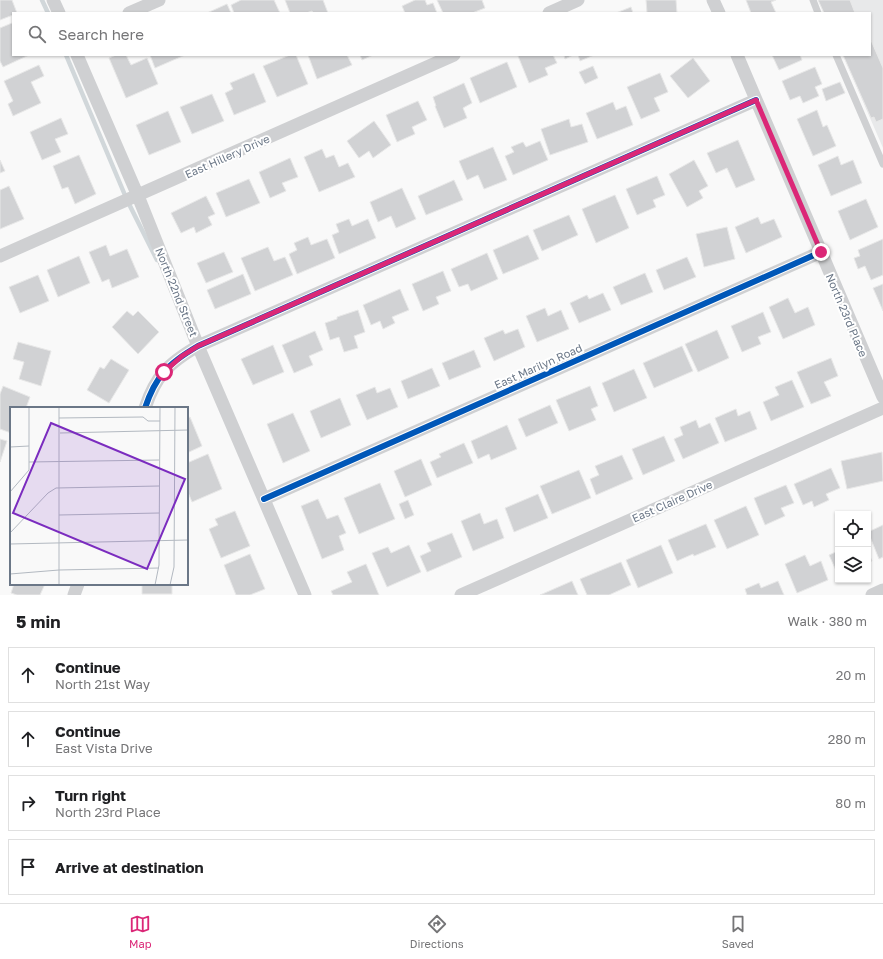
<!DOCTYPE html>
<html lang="en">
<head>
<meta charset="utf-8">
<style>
  body { margin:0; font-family:"Golos Text",sans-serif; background:#f2f2f2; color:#202124 }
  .controls { position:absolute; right:12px; bottom:12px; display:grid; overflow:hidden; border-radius:0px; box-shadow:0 1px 3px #0004 }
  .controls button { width:36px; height:36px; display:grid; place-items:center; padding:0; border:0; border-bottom:1px solid #e0e0e0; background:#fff; color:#202124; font:20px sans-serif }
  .stop { position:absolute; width:12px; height:12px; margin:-9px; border:3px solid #db2777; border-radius:50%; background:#fff }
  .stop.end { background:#db2777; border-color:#fff; box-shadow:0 1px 4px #0008 }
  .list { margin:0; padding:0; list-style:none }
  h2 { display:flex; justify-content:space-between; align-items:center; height:52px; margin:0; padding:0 16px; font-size:17px }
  h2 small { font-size:13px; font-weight:400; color:#757577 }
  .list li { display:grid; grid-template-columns:26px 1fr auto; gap:12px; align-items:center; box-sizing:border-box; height:56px; margin:0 8px 8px; padding:0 8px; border:1px solid #e0e0e0; border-radius:0px }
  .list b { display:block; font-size:15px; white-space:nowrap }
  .list p { margin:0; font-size:13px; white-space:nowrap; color:#757577 }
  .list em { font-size:13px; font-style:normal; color:#757577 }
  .icon { flex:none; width:22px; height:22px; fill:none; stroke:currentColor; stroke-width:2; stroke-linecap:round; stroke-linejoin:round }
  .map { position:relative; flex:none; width:883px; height:595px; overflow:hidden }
  .search { position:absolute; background:#fff; box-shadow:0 1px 3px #0004; left:12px; right:12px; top:12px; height:44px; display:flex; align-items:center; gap:10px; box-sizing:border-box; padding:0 14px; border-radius:0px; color:#757577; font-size:15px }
  .sheet { height:308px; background:#fff }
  nav { display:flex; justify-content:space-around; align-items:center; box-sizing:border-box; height:56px; border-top:1px solid #e0e0e0; background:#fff; font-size:11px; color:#757577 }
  nav a { display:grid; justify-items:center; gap:2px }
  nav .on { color:#db2777 }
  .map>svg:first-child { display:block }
  .built { fill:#e8e9ea }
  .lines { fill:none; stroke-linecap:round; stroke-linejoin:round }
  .stream { stroke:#d1d7da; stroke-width:4.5 }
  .building { fill:#d1d2d4; stroke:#e8e8e8 }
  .service { stroke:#cfd0d2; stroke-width:7 }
  .minor { stroke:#cfd0d2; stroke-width:13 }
  .cycleway-casing { stroke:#fff; stroke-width:8 }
  .cycleway { stroke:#0057b8; stroke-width:6 }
  .route { stroke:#db2777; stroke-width:5 }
  .labels { text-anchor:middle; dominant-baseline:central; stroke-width:4; stroke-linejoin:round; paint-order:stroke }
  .street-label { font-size:11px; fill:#6b7787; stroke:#fff }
  .inset-road { fill:none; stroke:#b3b9c1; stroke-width:1 }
  .view { fill:#7b2cbf; fill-opacity:0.15; stroke:#7b2cbf; stroke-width:2 }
  .inset-edge { fill:none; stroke:#6b7787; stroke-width:2 }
</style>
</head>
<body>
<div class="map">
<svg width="883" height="595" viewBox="0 0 883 595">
  <rect width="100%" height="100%" fill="#f9f9f9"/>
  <path class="built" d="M819,0H883V148L843,55H870V13H825Z"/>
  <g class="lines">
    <path class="stream" d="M42,0L48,13
      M66,55L127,200L157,260"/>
  </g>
  <path class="building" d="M0,0H12L17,13H13V15L0,20Z
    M241,0H274L280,13H234L231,5Z
    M285,0H323L328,13H313L312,11L306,13H290Z
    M415,0H425L427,5L433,3L437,13H405L402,6Z
    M437,0H482L485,8L472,13H443Z
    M646,0H676L677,13H647Z
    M746,0H776L771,2L776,13H751Z
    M818,0H850L855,13H824Z
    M227,4L231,13H207Z
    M631,7L633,13H616Z
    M12,23L13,25V55H29L3,67L0,61V28Z
    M870,38L883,68V119L876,122L874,117L871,118L843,55H870Z
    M116,55H126L131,65L147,58L158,84L126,98L109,58Z
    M150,55H185L155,68Z
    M290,55H296L308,84L277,97L263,66Z
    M308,55H347L352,65L317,79Z
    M360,55H373L362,60Z
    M521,55H553L557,63L545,68L548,75L529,83L518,56Z
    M564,55H573L565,59Z
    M578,55H594L580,61Z
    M772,55H800L802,60L779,70Z
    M693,58L710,81L688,98L670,76Z
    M507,62L517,87L480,103L470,78Z
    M39,65L44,76L31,82L41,103L13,116L8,104L13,101L4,81Z
    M593,66L598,78L585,84L579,72Z
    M815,67L822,84L815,87L819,96L803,103L800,96L790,100L782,81Z
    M254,73L266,102L234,115L225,93L233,89L230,83Z
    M660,73L668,92L654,98L660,111L641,119L627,87Z
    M840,82L845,93L826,101L822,89Z
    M464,83L472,103L463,108L467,118L444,128L435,106H436L433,97Z
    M212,94L224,121L192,134L180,107Z
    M418,101L427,120L412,127L415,134L397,142L386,115Z
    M613,102L616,110L626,106L633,125L597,139L586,113Z
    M817,110L823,127L827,125L836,146L813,156L797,119Z
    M168,111L181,142L149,155L136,125Z
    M61,118L68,134L55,139L61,152L42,160L30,132Z
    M569,119L571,127L582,124L588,142L550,155L541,129Z
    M374,121L391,145L373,158L369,151L359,158L347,141Z
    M738,140L755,180L736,188L727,168L716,173L707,153Z
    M540,141L548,160L513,175L505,156L514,152L511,147L523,142L526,147Z
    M493,147L507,180L484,189L478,175L467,180L459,161Z
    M322,149L326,158L334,155L339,167L348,163L355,177L319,192L304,157Z
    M79,155L96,194L75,204L68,187L62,189L53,166Z
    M838,156L841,165L853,160L862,183L831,196L818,165Z
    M290,158L298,177L282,183L286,191L270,198L259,172Z
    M0,160L5,171L0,173Z
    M694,160L708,186L699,191L703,198L687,207L669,174Z
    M657,176L665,195L653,200L656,207L637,215L626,189Z
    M249,179L260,203L226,217L216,193Z
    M454,180L463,200L426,215L418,196Z
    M9,186L24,219L0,229V190Z
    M402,188L416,219L396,228L391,216L378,222L370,202Z
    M615,195L629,228L596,243L582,209Z
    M206,196L215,214L208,217L212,225L196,233L194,227L181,233L171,213Z
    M866,199L878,227L850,240L838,211Z
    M569,215L578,235L542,251L533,230Z
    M758,217L761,224L774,219L782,237L746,253L735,227Z
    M349,219L352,226L368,219L376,238L339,254L332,235L339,232L336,224Z
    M727,227L735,259L704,267L696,234Z
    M528,235L539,259L503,274L493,250Z
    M308,237L311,245L327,239L335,258L297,274L289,254L297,250L294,243Z
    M883,239V275L871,280L865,266L858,269L854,258L860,256L858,250Z
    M106,245L110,256L127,249L139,277L112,288L109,279L102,282L89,252Z
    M268,247L274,261L285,257L293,275L255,291L241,258Z
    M224,252L233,272L206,283L197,263Z
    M487,253L498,279L471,291L468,284L459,287L451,269Z
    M79,256L90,283L58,297L47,270Z
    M687,257L696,277L664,290L656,270Z
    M443,271L451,291L436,297L439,304L423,311L412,284Z
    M645,273L653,292L621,305L613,287Z
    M243,274L251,294L215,309L207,290Z
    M38,275L49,301L20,313L9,287Z
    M883,284V311L873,288Z
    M400,289L409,310L392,317L395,323L383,329L380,321L371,325L363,305Z
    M603,293L611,310L579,323L570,303L587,295L589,299Z
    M788,298L795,313L808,307L815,325L783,339L769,307Z
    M545,308L548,316L561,310L569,329L537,342L526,316Z
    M358,310L365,332L354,336L358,348L344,352L339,337L330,340L325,323L337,319V317Z
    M127,311L133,316L138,311L159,332L138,354L112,327Z
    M763,312L771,332L758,337L761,344L742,352L731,326Z
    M518,329L525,347L494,361L484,338L503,330L505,334Z
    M717,330L729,358L698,372L685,344Z
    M315,331L323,350L309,356L313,365L294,373L282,345Z
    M18,342L51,351L41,386L19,379L24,362L13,359Z
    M273,345L284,372L253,385L241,359Z
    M682,346L693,371L654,388L643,363Z
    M474,350L481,367L449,380L442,363Z
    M831,358L838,376L824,382L831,396L811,404L797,372Z
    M111,359L129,370L109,403L87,390L100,367L104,369Z
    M432,368L440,386L408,399L401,381Z
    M634,369L647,398L614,412L602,383Z
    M792,380L804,407L771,421L763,402L779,395L775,387Z
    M3,386L30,397L26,408H11V433L0,429V394Z
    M590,386L598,406L591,409L596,420L569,431L556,400Z
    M375,387L377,393L390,388L398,407L367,420L356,395Z
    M340,398L351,425L321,438L310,411Z
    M550,405L558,423L526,437L518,419Z
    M736,409L738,416L750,411L757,429L725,442L715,418Z
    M293,413L310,451L283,463L267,424Z
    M190,417L202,446L187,453V418Z
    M696,420L699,428L710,423L719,443L683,459L674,439L683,435L680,427Z
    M507,425L517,449L491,460L489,454L478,459L471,441Z
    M664,436L675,461L643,475L632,449Z
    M0,439L7,441L0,462Z
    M464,443L473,463L437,478L430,462L441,457L439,454Z
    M882,452L883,481L847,489L841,461Z
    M208,454L222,489L192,502L187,490V463Z
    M622,455L633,479L596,495L590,479L599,475L595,466Z
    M421,459L432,485L405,497L394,471Z
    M831,468L840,488L826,494L829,500L814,507L812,501L803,505L794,484Z
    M579,470L591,498L552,514L540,486Z
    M380,483L395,519L359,534L344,498Z
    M786,485L794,503L781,508L785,516L765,525L754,498Z
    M538,494L548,518L514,532L505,508Z
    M318,499L327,519L338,515L346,533L339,536L344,550L322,559L301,506Z
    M408,500L414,515L405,519L399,504Z
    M746,506L759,535L727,549L714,520Z
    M235,511L250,546L221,558L209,529L218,525L215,519Z
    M480,513L484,524L497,519L504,538L473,551L461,521Z
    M706,524L716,547L694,556L693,554L677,561L668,540Z
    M883,525V557L879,559L868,532Z
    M452,533L462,557L427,572L420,556L431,551L427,543Z
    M409,545L421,572L387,587L372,553L388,547L391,553Z
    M661,545L673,573L638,588L626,560Z
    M838,551V575L829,555Z
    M868,552L872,561L868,562Z
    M250,554L265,589L250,595H236L224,565Z
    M805,555L810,566L821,561L828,580L797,593L785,564Z
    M621,562L631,585L609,595H587L580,579Z
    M366,564L379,595H333L331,591L352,582L347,572Z
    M572,581L578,595H540Z
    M778,581L784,595H747L745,589L759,583L761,588Z
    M14,584H45L40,595H17L11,593Z
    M142,584H172V594H142Z"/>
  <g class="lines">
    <path class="service" d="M813,0L818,13
      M836,55L883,164"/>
    <path class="minor" d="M53,0L59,13
      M713,0L719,13
      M129,13L159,0
      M549,13L578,0
      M77,55L138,196L198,346L305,595
      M737,55L883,397
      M0,256L454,55
      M145,408C149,396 155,382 164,372C173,361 186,353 198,346L756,100
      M264,499L821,252
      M74,595L78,584
      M461,595L883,408
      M872,595L883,590"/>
    <g class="cycleway-casing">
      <path id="cycleway" d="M145,408C149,396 155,382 164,372C173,361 186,353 198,346L756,100
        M264,499L821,252"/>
    </g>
    <use href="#cycleway" class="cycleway"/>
  </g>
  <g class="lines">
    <path class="route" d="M164,372L182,356L198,346L756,100L821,252"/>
  </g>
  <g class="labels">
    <g class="street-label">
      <text transform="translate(227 156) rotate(-24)">East Hillery Drive</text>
      <text transform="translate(177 292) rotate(68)">North 22nd Street</text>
      <text transform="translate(847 315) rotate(67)">North 23rd Place</text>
      <text transform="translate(538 366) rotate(-24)">East Marilyn Road</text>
      <text transform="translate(672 501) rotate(-24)">East Claire Drive</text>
    </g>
  </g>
  <g transform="translate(10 407)">
    <rect width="178" height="178" fill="#f9f9f9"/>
    <path class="inset-road" d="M49,0V178M49,11L133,10L138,14H150M50,26L178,23M0,40L19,39M19,55L149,53M0,85L19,63V0M49,108L149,106M0,126L38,86L46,81L149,79M0,137L178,133M0,167L49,163L149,161M145,178L149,158L150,0M160,178L164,160L165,0"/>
    <path class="view" d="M41,16L175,72L137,162L3,106Z"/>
    <rect width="178" height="178" class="inset-edge"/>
  </g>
</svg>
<div class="controls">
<button><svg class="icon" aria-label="locate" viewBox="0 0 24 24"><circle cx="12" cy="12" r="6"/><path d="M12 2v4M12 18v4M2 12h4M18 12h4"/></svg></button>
<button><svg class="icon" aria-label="layers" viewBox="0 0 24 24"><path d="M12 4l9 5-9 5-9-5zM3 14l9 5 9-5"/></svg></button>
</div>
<div class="stop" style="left:164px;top:372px"></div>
<div class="stop end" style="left:821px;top:252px"></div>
<div class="search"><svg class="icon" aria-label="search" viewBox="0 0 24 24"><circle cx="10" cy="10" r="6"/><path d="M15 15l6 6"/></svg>Search here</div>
</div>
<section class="sheet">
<h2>5 min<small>Walk · 380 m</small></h2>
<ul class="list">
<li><svg class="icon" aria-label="ahead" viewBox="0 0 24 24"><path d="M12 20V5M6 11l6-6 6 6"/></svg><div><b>Continue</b><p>North 21st Way</p></div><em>20 m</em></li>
<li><svg class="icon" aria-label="ahead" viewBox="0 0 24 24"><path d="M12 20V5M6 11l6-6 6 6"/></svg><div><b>Continue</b><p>East Vista Drive</p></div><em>280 m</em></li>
<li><svg class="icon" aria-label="right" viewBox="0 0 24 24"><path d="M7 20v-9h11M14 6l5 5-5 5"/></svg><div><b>Turn right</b><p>North 23rd Place</p></div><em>80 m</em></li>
<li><svg class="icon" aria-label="arrive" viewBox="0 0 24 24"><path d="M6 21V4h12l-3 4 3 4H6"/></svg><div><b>Arrive at destination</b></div></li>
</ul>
</section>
<nav>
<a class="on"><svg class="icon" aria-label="map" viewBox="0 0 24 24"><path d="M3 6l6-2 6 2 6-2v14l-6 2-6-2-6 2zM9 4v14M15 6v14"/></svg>Map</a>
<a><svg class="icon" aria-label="directions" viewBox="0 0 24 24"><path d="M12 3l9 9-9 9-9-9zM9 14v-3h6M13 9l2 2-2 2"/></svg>Directions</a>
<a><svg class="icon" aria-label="saved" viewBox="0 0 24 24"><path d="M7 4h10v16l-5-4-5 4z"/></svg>Saved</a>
</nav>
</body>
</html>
